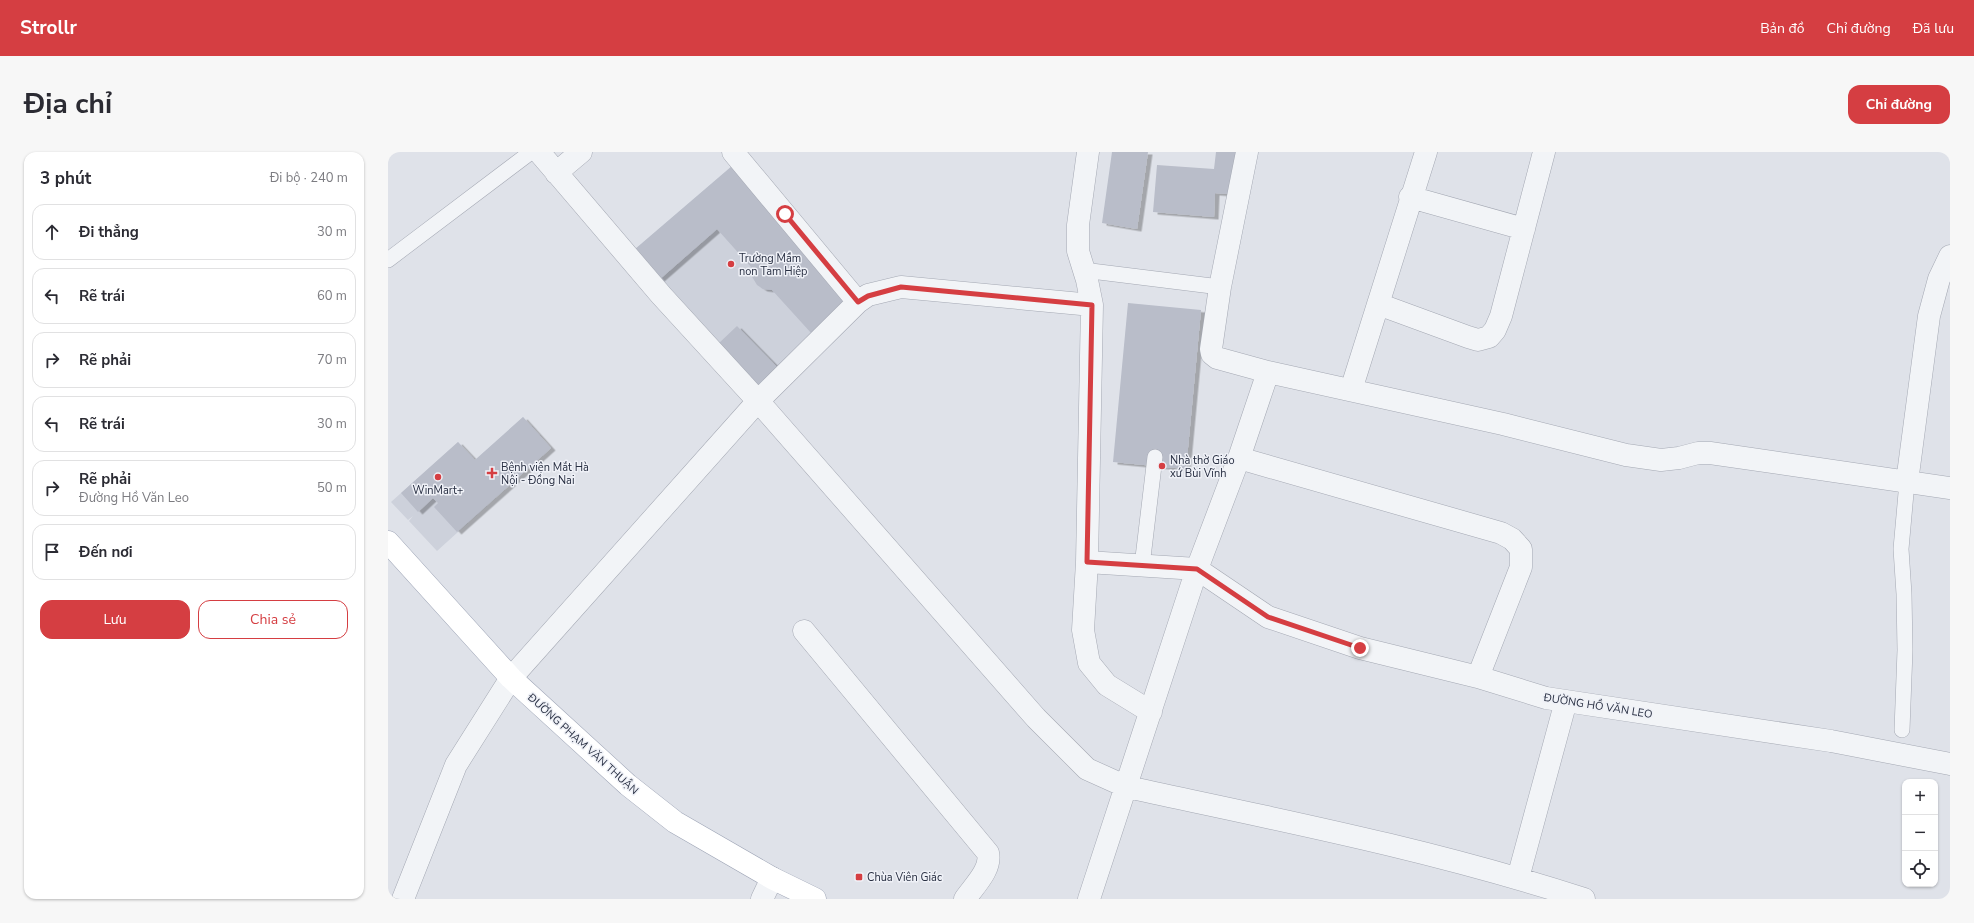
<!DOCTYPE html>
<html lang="vi">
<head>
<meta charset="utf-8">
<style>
  body { margin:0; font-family:"Nunito Sans",sans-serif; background:#f7f7f7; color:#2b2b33 }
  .controls { position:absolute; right:12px; bottom:12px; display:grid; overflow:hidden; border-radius:8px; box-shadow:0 1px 3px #0004 }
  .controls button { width:36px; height:36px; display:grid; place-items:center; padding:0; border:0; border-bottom:1px solid #e1e1e2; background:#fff; color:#2b2b33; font:20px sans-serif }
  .stop { position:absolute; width:12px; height:12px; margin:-9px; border:3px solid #d53e42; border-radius:50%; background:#fff }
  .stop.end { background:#d53e42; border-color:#fff; box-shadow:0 1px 4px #0008 }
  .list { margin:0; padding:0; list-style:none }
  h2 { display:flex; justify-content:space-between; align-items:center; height:52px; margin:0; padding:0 16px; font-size:17px }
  h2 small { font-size:13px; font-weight:400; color:#7c7c81 }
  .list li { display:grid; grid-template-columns:26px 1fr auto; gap:12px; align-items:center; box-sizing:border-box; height:56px; margin:0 8px 8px; padding:0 8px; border:1px solid #e1e1e2; border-radius:12px }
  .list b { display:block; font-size:15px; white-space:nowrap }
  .list p { margin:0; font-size:13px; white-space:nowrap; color:#7c7c81 }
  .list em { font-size:13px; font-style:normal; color:#7c7c81 }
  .actions { display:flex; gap:8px; padding:12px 16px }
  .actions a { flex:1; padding:9px 0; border:1px solid #d53e42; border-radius:12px; text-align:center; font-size:14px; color:#d53e42 }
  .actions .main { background:#d53e42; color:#fff }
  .icon { flex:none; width:22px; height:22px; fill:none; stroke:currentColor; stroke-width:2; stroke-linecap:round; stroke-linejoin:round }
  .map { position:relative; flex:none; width:1562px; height:747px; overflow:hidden; border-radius:12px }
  header { display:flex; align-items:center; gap:24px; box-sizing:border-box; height:56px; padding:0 20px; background:#d53e42; color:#fff }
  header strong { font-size:19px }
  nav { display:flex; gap:22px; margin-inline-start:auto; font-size:14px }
  .intro { display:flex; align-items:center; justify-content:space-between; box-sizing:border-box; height:96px; padding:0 24px }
  h1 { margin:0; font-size:28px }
  .button { padding:10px 18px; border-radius:12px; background:#d53e42; color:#fff; font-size:14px; font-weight:700 }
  main { display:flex; gap:24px; padding:0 24px }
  aside { flex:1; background:#fff; border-radius:12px; box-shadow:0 1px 3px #0004 }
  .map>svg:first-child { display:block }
  .built { fill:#cdd1db }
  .building { fill:#b9bdc9; filter:url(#shadow) }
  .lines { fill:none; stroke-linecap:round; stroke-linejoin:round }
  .service-casing { stroke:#a4a8b3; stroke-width:16 }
  .minor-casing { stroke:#a4a8b3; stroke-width:23 }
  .primary-casing { stroke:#9ea5b6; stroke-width:23 }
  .service { stroke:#f2f4f7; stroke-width:15 }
  .minor { stroke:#f2f4f7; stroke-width:22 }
  .primary { stroke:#fff; stroke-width:22 }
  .route { stroke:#d53e42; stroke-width:5 }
  .poi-dot { fill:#d53e42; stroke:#eff1f7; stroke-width:1.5 }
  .labels { text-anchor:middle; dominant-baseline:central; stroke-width:3; stroke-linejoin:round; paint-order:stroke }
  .poi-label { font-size:11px; fill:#272e41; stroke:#eff1f7; text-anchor:start }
  .street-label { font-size:11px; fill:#272e41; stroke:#eff1f7 }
</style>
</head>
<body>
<header>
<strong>Strollr</strong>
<nav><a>Bản đồ</a><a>Chỉ đường</a><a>Đã lưu</a></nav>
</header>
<div class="intro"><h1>Địa chỉ</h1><a class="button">Chỉ đường</a></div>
<main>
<aside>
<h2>3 phút<small>Đi bộ · 240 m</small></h2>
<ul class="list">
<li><svg class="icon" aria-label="ahead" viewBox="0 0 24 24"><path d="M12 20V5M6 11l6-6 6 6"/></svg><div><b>Đi thẳng</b></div><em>30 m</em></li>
<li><svg class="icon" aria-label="left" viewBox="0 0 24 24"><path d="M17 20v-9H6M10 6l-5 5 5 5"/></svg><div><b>Rẽ trái</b></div><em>60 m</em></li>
<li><svg class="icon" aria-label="right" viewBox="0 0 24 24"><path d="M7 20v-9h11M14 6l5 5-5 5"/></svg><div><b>Rẽ phải</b></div><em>70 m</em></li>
<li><svg class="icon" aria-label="left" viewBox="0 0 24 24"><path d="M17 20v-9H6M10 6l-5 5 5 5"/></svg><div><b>Rẽ trái</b></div><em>30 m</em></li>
<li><svg class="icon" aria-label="right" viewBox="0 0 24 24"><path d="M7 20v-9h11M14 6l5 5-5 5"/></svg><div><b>Rẽ phải</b><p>Đường Hồ Văn Leo</p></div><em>50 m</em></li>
<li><svg class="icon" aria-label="arrive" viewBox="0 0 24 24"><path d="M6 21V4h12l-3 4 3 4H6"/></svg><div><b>Đến nơi</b></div></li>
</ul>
<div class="actions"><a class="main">Lưu</a><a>Chia sẻ</a></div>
</aside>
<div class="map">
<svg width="1562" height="747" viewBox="0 0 1562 747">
  <defs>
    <filter id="shadow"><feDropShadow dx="4.5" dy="2.5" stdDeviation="0" flood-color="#0004"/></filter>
  </defs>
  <rect width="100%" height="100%" fill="#dfe2e9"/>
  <path class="built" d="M344,14L458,149L370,236L246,98Z
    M135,265L163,296L49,399L21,369L25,364L20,368L3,350L70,290L87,308Z"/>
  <path class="building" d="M724,0H760L749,77L714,71Z
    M828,0H850L841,42L827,41L826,65L765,60L769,13L826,17Z
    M344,14L458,149L424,182L384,138L375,137L369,133L363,123V115L329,77L272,127L246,98Z
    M740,151L813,158L798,317L725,310Z
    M349,174L390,216L370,236L330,192Z
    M135,265L163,296L69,380L46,355L50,351L45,346L30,360L13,341L70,290L87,308Z"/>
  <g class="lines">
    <g class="service-casing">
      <path id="service" d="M0,108L143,0
        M695,118L832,135
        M754,414L767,305
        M1514,578L1517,498L1516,442L1513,397L1519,330"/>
    </g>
    <g class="minor-casing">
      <path id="minor" d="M151,0L273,143L370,249L648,566L699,617L739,635C892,668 1046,698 1196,747
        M345,0L470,150
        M700,0L690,73V99L699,128L704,153L699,410L695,478L701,511L719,533L763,560
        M168,21L193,0
        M1022,45L1136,77
        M990,152L1080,185L1090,188L1101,185L1107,178L1113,164L1156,0
        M880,220L1115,272L1238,303L1273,308L1291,306L1310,301H1322L1562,336
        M963,238L1038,0
        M851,306L1113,381L1124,387L1133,397V415L1090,525
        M1519,330L1541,164L1551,127L1562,104
        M699,410L809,417
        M809,417L880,465L972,496L1090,525L1158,546L1443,589L1562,612
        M416,479L600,701C604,717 586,734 577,747
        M1130,726L1178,549
        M15,747L68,613L123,526L370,249L470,150L480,143L513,135L704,153
        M374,747L384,726
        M701,747L809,417L851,306L880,220L829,206L824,202L823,197L832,135L859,0"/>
    </g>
    <g class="primary-casing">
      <path id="primary" d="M0,390L123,526L240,633L287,670L384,726L427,747"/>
    </g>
    <use href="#service" class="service"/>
    <use href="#minor" class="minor"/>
    <use href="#primary" class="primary"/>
  </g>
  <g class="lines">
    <path class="route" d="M397,62L470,150L480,144L513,135L704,153L699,410L809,417L880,465L972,496"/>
  </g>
  <g class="poi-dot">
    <circle cx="343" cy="112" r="4"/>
    <circle cx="774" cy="314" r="4"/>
    <path d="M102 315h4v4h4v4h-4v4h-4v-4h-4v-4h4z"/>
    <circle cx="50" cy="325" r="4"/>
    <rect x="467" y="721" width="8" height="8" rx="2"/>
  </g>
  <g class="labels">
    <g class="poi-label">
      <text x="351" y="106">Trường Mầm<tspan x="351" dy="13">non Tam Hiệp</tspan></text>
      <text x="782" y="308">Nhà thờ Giáo<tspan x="782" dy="13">xứ Bùi Vĩnh</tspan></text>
      <text x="113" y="315">Bệnh viện Mắt Hà<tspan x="113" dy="13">Nội - Đồng Nai</tspan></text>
      <text x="50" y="338" text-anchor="middle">WinMart+</text>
      <text x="479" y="725">Chùa Viên Giác</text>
    </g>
    <g class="street-label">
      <text transform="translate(1210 554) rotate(9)">ĐƯỜNG HỒ VĂN LEO</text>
      <text transform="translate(195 592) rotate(42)">ĐƯỜNG PHẠM VĂN THUẬN</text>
    </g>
  </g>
</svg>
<div class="controls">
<button>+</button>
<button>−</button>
<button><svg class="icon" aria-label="locate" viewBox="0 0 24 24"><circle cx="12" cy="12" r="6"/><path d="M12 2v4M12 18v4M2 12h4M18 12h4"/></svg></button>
</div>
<div class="stop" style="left:397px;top:62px"></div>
<div class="stop end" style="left:972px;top:496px"></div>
</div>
</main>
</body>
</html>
